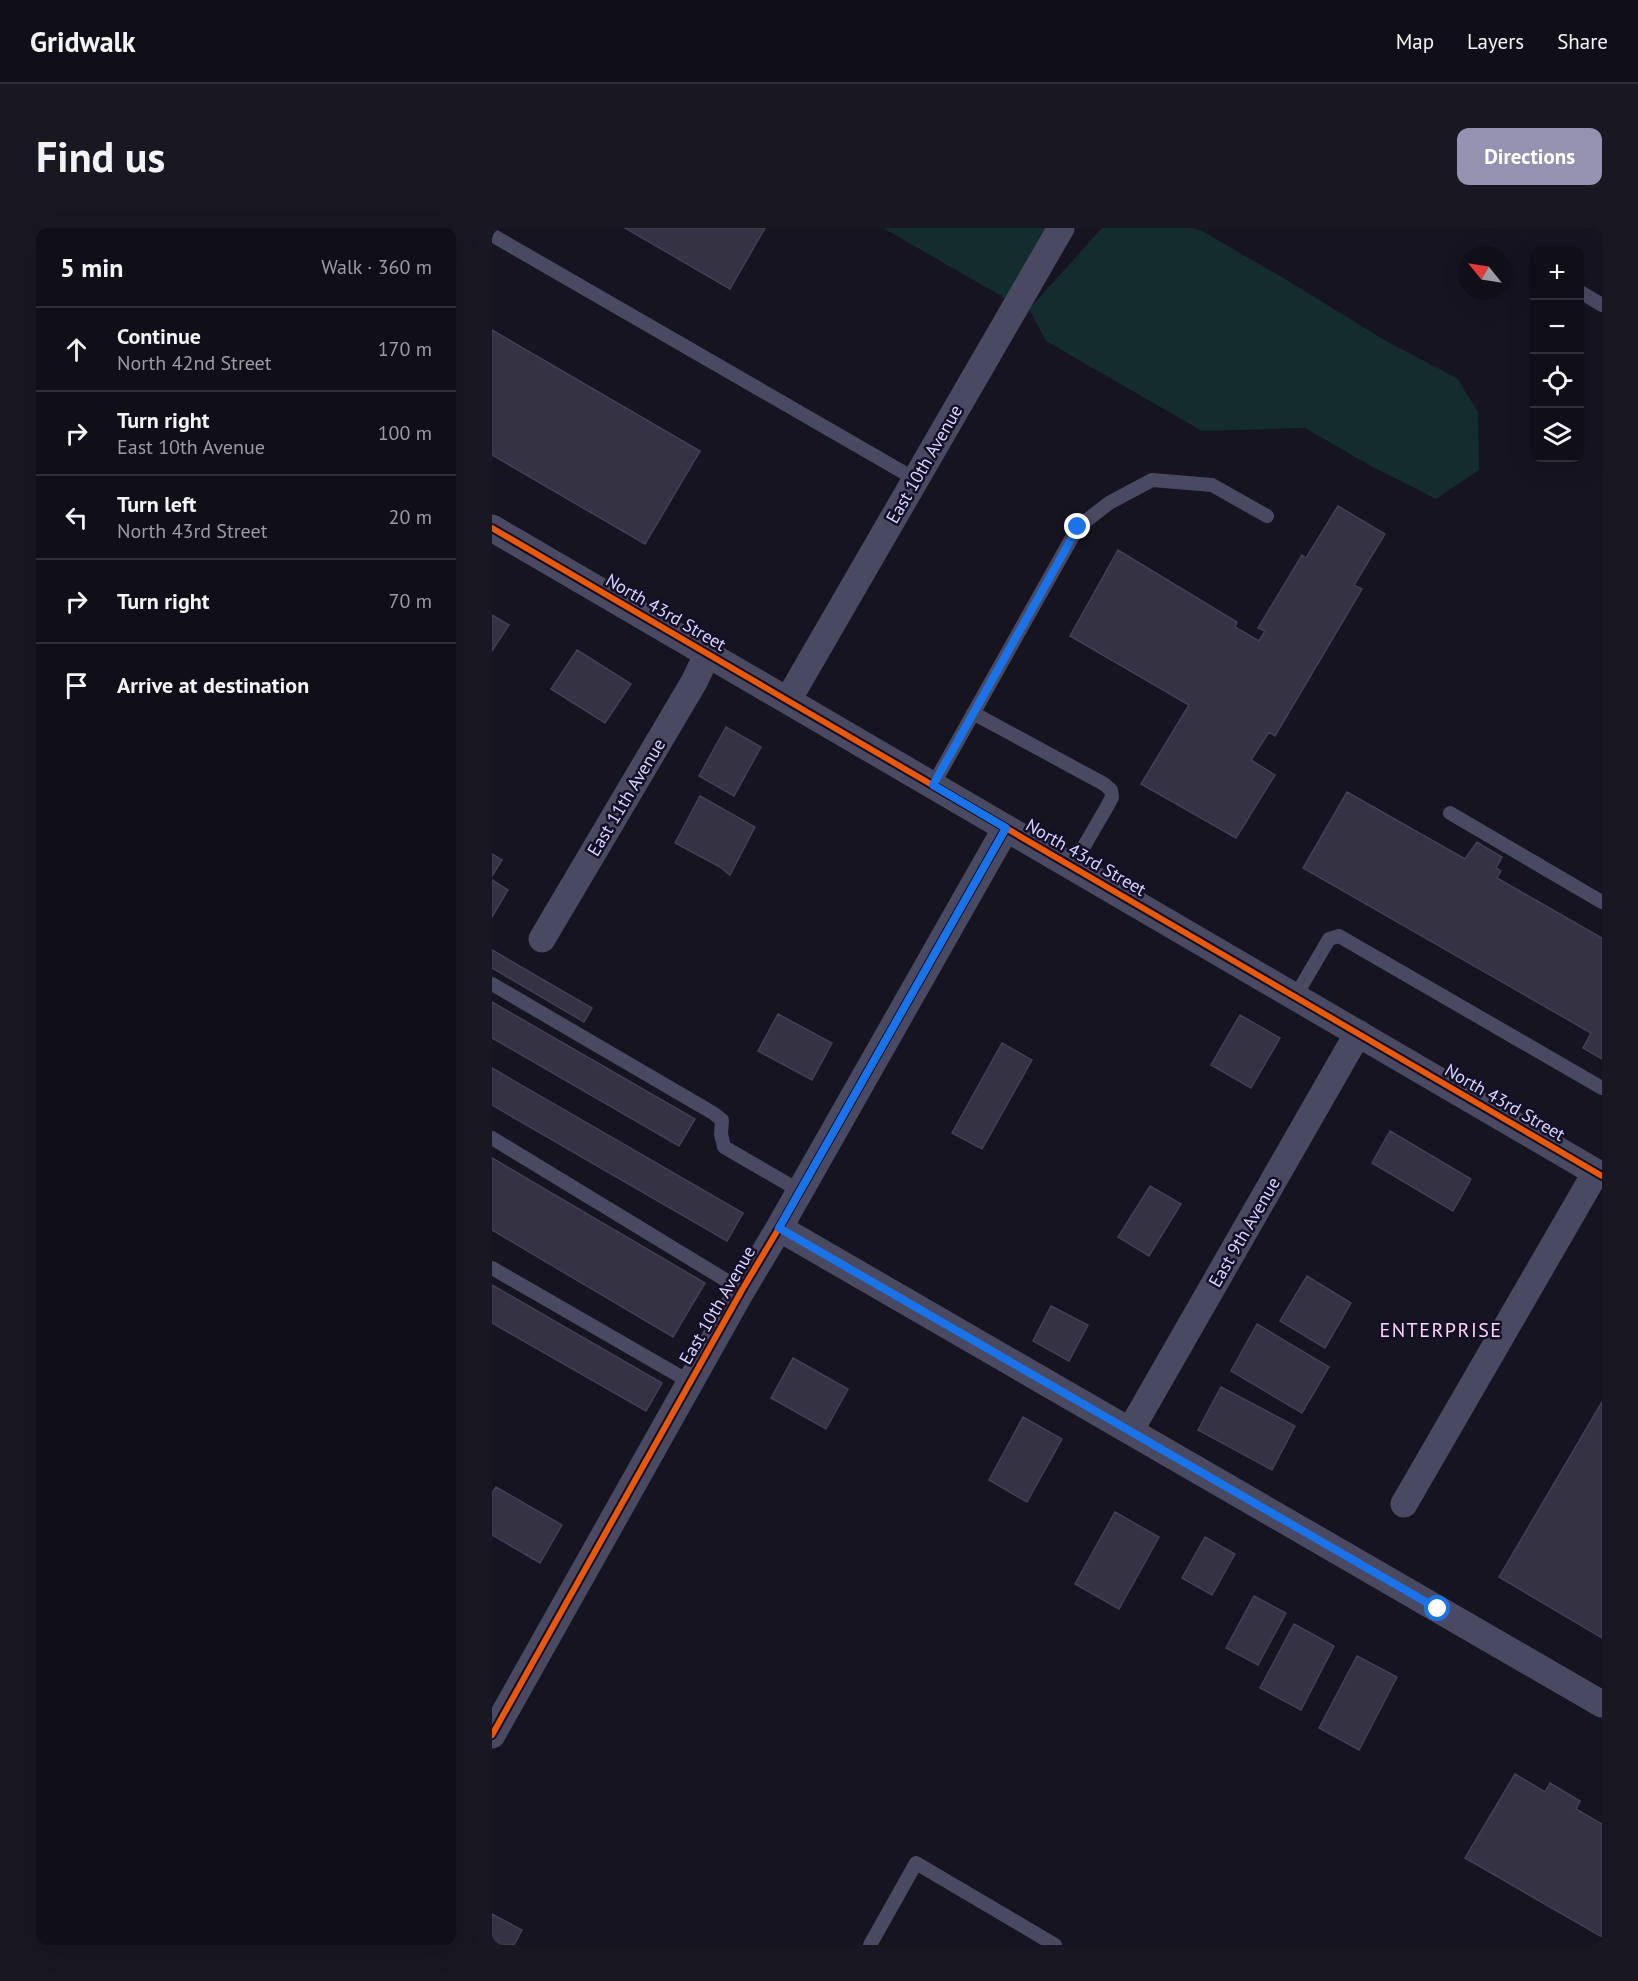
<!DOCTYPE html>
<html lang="en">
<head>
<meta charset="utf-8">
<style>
  body { margin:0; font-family:"PT Sans",sans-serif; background:#191822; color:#f1f3f6 }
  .controls { position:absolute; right:18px; top:18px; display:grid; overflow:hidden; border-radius:12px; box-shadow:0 6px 24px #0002 }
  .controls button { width:54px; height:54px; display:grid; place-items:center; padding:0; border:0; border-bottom:2px solid #302f38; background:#100f19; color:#f1f3f6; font:30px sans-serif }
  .compass { position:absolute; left:966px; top:18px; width:54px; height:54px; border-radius:50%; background:#100f19; box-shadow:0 6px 24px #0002; rotate:300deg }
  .stop { position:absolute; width:18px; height:18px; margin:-14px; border:4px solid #1a73e8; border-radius:50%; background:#fff }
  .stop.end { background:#1a73e8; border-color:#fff; box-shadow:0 2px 6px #0008 }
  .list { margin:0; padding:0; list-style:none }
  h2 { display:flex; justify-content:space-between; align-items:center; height:78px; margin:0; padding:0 24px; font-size:26px }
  h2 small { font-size:20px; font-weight:400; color:#9c9ca2 }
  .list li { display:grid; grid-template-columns:39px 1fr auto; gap:18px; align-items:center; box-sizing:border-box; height:84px; padding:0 24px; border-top:2px solid #302f38 }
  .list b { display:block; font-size:22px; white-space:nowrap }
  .list p { margin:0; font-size:20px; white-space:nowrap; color:#9c9ca2 }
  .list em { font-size:20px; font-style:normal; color:#9c9ca2 }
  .icon { flex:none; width:33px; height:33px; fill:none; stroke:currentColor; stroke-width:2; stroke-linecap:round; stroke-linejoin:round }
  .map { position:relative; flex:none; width:1110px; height:1717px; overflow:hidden; border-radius:12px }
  header { display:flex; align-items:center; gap:36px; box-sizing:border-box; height:84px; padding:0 30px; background:#100f19; border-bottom:2px solid #302f38 }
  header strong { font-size:28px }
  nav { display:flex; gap:33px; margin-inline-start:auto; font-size:21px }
  .intro { display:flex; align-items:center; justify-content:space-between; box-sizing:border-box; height:144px; padding:0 36px }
  h1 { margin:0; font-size:42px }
  .button { padding:15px 27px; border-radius:12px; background:#9591b1; color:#fff; font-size:21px; font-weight:700 }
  main { display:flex; gap:36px; padding:0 36px }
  aside { flex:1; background:#100f19; border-radius:12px; box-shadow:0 6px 24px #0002 }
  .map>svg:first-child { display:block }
  .green { fill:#132c2d }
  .building { fill:#343243; stroke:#433f54; stroke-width:1.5 }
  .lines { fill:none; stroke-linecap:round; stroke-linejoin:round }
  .service { stroke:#4a4962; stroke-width:14 }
  .minor { stroke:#4a4962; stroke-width:27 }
  .cycleway-casing { stroke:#130f26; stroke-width:10 }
  .cycleway { stroke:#e8590c; stroke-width:6 }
  .route { stroke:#1a73e8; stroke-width:8 }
  .labels { text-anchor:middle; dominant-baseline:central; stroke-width:5; stroke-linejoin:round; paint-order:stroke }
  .street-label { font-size:18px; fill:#d9d4ff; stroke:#130f26 }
  .neighbourhood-label { font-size:20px; letter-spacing:1.5px; fill:#ffd6f0; stroke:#130f26 }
</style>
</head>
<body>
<header>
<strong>Gridwalk</strong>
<nav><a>Map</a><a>Layers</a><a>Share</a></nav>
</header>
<div class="intro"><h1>Find us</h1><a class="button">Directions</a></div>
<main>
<aside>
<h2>5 min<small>Walk · 360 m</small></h2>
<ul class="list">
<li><svg class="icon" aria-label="ahead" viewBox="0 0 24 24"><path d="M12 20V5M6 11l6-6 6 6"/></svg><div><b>Continue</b><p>North 42nd Street</p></div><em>170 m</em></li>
<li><svg class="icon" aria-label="right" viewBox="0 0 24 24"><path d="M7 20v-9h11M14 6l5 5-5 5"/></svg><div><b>Turn right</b><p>East 10th Avenue</p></div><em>100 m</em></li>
<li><svg class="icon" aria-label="left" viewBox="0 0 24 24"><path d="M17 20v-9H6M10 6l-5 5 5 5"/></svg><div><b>Turn left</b><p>North 43rd Street</p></div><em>20 m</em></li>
<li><svg class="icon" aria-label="right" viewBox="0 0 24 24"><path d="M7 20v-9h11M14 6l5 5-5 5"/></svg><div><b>Turn right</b></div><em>70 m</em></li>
<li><svg class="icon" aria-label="arrive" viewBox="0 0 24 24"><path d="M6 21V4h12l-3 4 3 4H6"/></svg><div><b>Arrive at destination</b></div></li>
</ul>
</aside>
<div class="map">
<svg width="1110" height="1717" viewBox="0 0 1110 1717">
  <rect width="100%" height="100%" fill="#161421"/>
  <path class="green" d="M391,0H564L518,73Z
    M610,0H702L710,3L793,51L894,113L965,150L986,184L987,242L944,271L879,238L813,200L710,203L554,113L537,81Z"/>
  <path class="building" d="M133,0H273L238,61Z
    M0,102L208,223L153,316L0,227Z
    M846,278L893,306L862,357L870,361L783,508L777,504L759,532L783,547L744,610L649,556L697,477L578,408L626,322L745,394L743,399L767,413L773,403L766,400L810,327L814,330Z
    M0,387L17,397L0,423Z
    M85,422L139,456L113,495L59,461Z
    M234,499L269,519L242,568L207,548Z
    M855,564L973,631L985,614L1010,629L1004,640L1009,643L1005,650L1110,710V831L1091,820L1099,805L811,640Z
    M208,568L263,599L238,647L228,639L183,615Z
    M0,626L10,632L0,648Z
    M0,652L16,662L0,689Z
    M0,722L100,780L92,794L0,740Z
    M0,774L203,891L187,918L0,810Z
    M286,786L340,815L320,852L266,823Z
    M748,787L788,810L759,860L719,837Z
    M510,815L540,832L490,921L460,905Z
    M0,840L251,985L235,1013L0,877Z
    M898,903L979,951L961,983L880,935Z
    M0,930L213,1055L181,1109L0,1002Z
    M658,958L689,976L657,1028L626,1009Z
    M815,1048L859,1075L833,1120L788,1093Z
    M0,1057L170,1155L154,1183L0,1095Z
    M559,1078L596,1097L577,1133L541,1113Z
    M765,1096L837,1139L810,1185L739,1143Z
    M301,1130L356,1161L334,1201L279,1170Z
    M729,1159L803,1198L780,1242L706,1202Z
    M1110,1174V1410L1007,1349Z
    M531,1189L570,1211L535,1274L497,1252Z
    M4,1259L70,1297L48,1335L0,1307V1265Z
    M623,1284L667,1309L627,1381L583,1356Z
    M713,1309L743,1326L720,1367L690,1350Z
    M762,1368L794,1385L766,1437L734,1420Z
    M802,1396L842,1418L809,1482L768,1460Z
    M865,1428L905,1449L867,1522L827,1500Z
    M1023,1546L1053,1564L1058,1555L1088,1573L1084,1581L1110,1596V1709L973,1630Z
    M0,1686L30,1702L22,1717H0Z"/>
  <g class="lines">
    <path class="service" d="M0,7L423,251
      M1090,65L1110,77
      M481,485L612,556L619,562L620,569L616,577L580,639
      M441,557L586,299L617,275L660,252L720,257L775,288
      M958,585L1110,674
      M0,756L221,885L230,892L229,906L232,919L308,963
      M803,769L837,711L847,708L1110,860
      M0,910L250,1062
      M0,1040L198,1154
      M378,1717L424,1635L563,1717"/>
    <path class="minor" d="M0,300L1110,948
      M296,472L569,0
      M50,711L202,454L216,425
      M287,1000L1110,1476
      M638,1203L866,805
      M912,1276L1104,944
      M0,1507L250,1062L287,1000L514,600"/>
    <g class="cycleway-casing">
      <path id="cycleway" d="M0,300L1110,948
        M0,1507L250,1062L287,1000L514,600"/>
    </g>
    <use href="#cycleway" class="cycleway"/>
  </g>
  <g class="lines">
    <path class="route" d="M586,299L441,557L514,600L287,1000L946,1381"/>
  </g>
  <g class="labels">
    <g class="street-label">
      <text transform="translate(432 236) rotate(-60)">East 10th Avenue</text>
      <text transform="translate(174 384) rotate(30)">North 43rd Street</text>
      <text transform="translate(134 569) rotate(-59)">East 11th Avenue</text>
      <text transform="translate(594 629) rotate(30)">North 43rd Street</text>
      <text transform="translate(1013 874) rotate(30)">North 43rd Street</text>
      <text transform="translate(752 1004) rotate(-60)">East 9th Avenue</text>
      <text transform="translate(225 1077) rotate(-60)">East 10th Avenue</text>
    </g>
    <g class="neighbourhood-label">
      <text x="949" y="1102">ENTERPRISE</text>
    </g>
  </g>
</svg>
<div class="controls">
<button>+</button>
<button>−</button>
<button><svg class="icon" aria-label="locate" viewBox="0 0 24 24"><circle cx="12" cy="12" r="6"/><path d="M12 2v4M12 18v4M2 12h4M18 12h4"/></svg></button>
<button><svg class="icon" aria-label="layers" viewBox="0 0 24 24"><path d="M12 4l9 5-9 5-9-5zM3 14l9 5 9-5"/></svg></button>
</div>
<svg class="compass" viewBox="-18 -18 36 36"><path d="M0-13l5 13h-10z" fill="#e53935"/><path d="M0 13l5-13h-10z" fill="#9c9ca2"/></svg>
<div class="stop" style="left:946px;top:1381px"></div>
<div class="stop end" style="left:586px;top:299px"></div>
</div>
</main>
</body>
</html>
